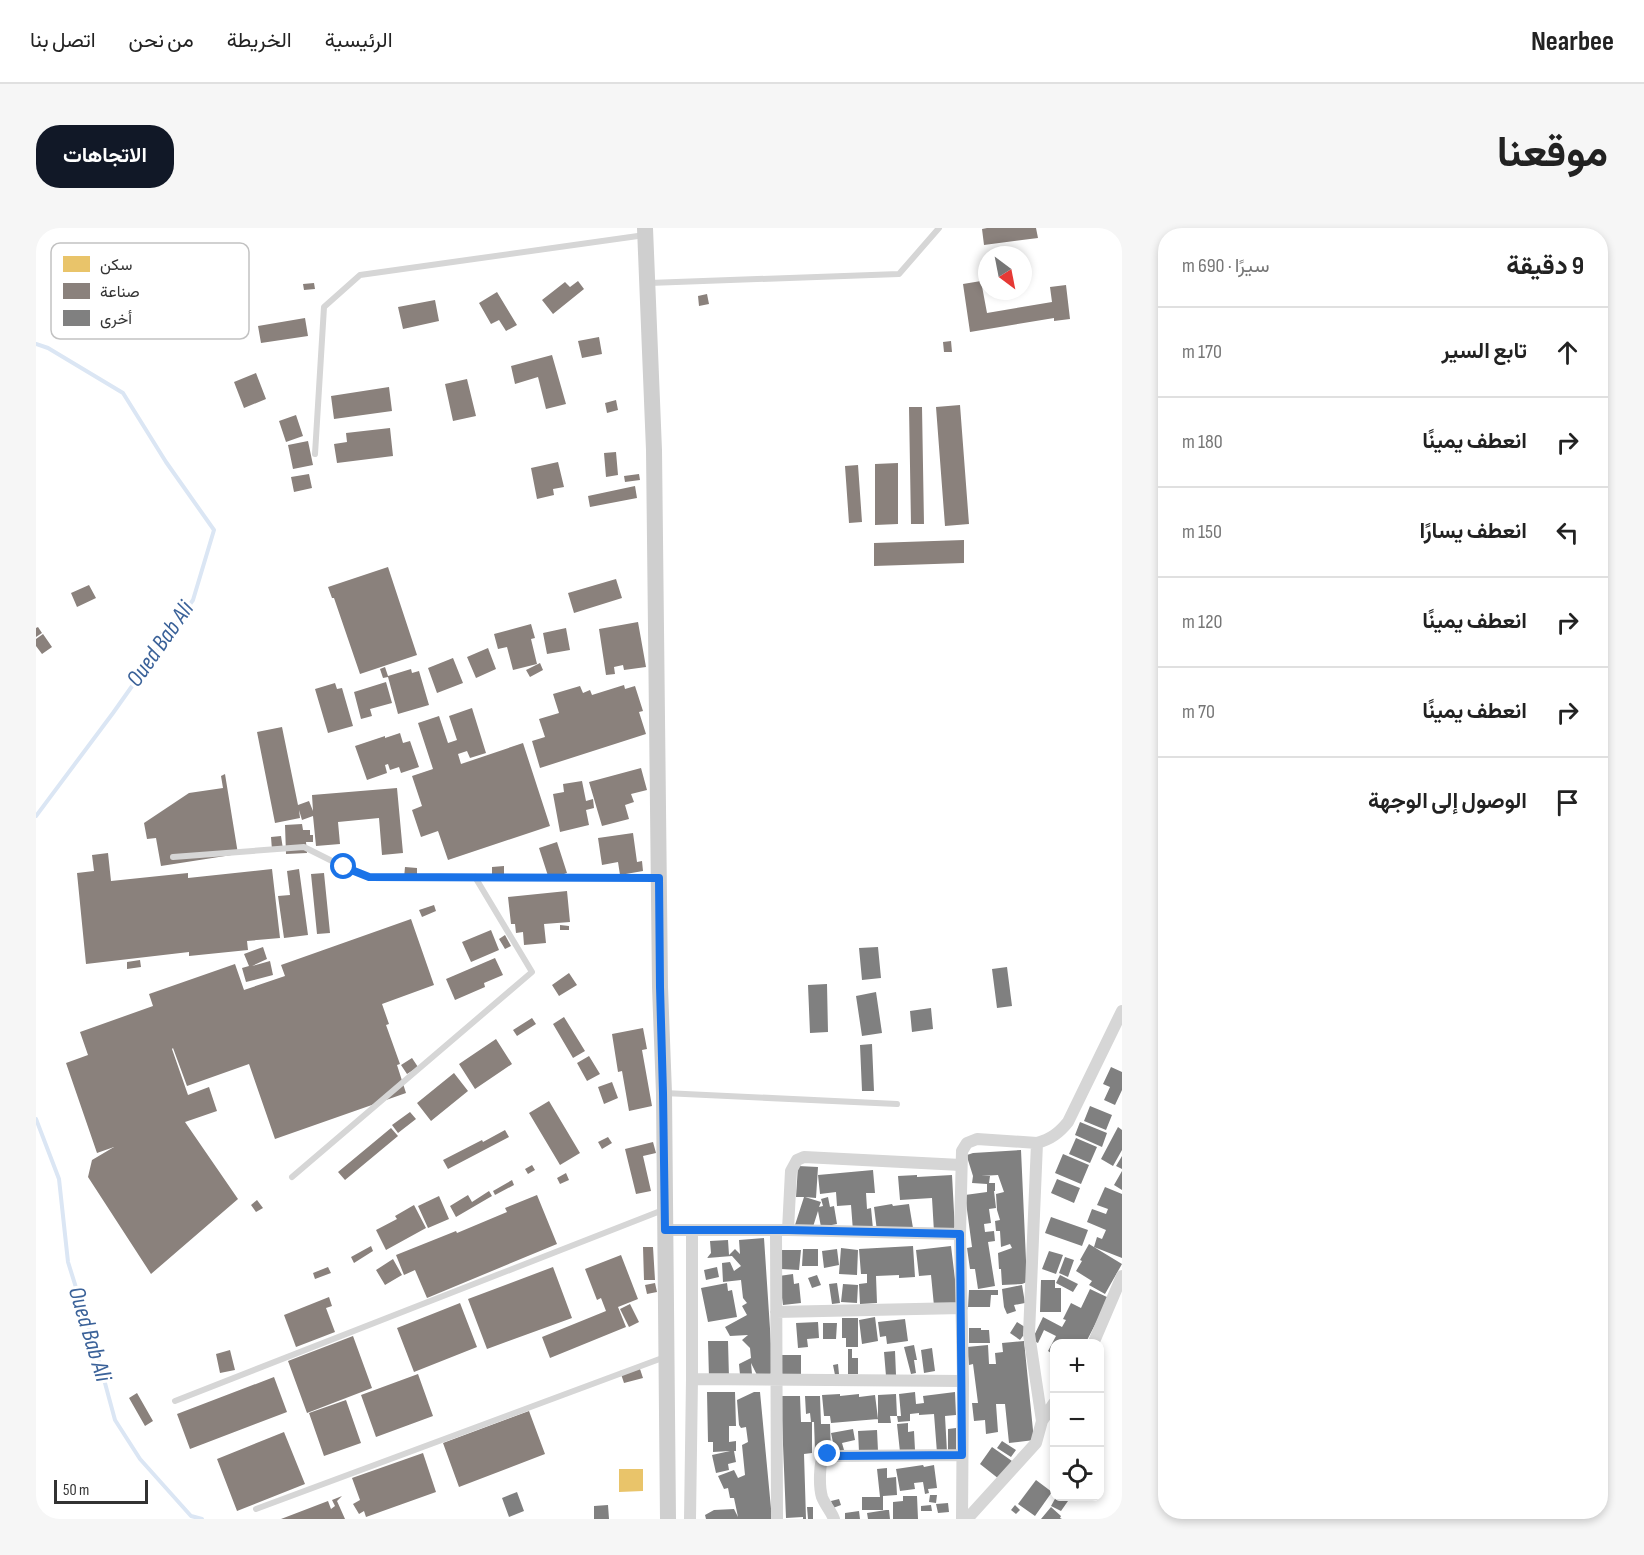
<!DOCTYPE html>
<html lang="ar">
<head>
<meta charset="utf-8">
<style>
  body { margin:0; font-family:"Sofia Sans Condensed",Vazirmatn,sans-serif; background:#f6f6f6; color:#222; direction:rtl }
  .controls { position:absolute; right:18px; bottom:18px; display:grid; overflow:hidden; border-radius:12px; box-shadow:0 3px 9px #0003 }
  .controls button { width:54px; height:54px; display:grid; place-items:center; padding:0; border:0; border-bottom:2px solid #e0e0e0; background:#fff; color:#222; font:30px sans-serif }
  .compass { position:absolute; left:942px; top:18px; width:54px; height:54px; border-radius:50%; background:#fff; box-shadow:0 3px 9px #0003; rotate:148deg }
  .scale { position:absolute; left:18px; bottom:15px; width:94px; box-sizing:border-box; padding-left:6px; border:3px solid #323232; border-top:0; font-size:16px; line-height:21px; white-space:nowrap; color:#323232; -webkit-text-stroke:4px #fff; paint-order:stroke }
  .stop { position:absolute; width:18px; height:18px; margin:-14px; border:4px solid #1a73e8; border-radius:50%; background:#fff }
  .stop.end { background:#1a73e8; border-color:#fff; box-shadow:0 2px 6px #0008 }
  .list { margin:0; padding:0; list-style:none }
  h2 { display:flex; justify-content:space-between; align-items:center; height:78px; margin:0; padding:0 24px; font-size:26px }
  h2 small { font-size:20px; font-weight:400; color:#767676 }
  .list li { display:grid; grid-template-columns:39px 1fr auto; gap:18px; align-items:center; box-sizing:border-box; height:90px; padding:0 24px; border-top:2px solid #e0e0e0 }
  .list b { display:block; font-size:22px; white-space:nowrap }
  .list em { font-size:20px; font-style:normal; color:#767676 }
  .icon { flex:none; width:33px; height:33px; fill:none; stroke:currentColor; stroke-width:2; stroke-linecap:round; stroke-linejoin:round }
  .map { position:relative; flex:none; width:1086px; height:1291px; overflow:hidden; direction:ltr; border-radius:24px }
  header { display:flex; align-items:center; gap:36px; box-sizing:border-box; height:84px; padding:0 30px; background:#fff; border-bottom:2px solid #e0e0e0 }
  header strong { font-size:28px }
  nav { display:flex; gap:33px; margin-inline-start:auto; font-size:21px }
  .intro { display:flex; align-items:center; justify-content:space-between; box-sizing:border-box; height:144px; padding:0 36px }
  h1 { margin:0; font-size:42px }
  .button { padding:15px 27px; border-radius:24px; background:#111827; color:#fff; font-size:21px; font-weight:700 }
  main { display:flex; gap:36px; padding:0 36px }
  aside { flex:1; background:#fff; border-radius:24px; box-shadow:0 3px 9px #0003 }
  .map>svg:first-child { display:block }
  .homes { fill:#e9c46a }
  .industry { fill:#8a817c }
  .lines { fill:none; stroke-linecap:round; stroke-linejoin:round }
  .stream { stroke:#dbe6f4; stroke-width:4 }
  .building { fill:#808080 }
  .lane { stroke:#d6d6d6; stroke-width:6 }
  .street { stroke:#d6d6d6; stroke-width:12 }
  .secondary { stroke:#cfcfcf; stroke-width:16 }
  .route { stroke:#1a73e8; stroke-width:8 }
  .labels { text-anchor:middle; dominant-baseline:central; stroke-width:6; stroke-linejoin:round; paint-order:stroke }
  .water-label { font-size:24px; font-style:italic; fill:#3b6299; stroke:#fff }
  .key { fill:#fff; stroke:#c2c2c2; stroke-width:1.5 }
  .key-label { font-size:16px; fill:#323232 }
</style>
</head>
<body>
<header>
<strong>Nearbee</strong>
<nav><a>الرئيسية</a><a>الخريطة</a><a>من نحن</a><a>اتصل بنا</a></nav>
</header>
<div class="intro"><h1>موقعنا</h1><a class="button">الاتجاهات</a></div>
<main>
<aside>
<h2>9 دقيقة<small>سيرًا · 690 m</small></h2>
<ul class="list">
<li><svg class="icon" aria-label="ahead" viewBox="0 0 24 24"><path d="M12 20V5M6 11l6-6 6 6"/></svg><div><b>تابع السير</b></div><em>170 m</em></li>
<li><svg class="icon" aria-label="right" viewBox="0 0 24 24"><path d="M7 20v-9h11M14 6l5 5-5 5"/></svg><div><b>انعطف يمينًا</b></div><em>180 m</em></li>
<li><svg class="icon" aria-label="left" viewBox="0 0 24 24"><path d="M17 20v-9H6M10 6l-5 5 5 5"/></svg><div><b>انعطف يسارًا</b></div><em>150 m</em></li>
<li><svg class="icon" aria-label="right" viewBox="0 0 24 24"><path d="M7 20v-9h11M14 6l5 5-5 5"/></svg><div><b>انعطف يمينًا</b></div><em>120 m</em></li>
<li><svg class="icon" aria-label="right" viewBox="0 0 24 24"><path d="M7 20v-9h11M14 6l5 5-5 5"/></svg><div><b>انعطف يمينًا</b></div><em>70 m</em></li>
<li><svg class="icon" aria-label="arrive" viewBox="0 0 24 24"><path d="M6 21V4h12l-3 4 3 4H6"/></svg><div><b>الوصول إلى الوجهة</b></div></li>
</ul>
</aside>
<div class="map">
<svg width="1086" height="1291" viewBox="0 0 1086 1291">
  <rect width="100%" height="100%" fill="#fff"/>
  <path class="homes" d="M583,1241H607V1263L583,1264Z"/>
  <path class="industry" d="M951,0H1000L1002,10L948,17L946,1Z
    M542,53L548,61L517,86L506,72L529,54L534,59Z
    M945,53L951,85L1016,74L1014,59L1030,57L1034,91L1018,93V90L934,104L927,56Z
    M278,55L279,61L268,62L267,56Z
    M461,64L481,97L470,103L463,92L455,96L443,75Z
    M671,66L673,76L663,78L662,68Z
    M399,72L403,93L367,101L362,79Z
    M269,90L272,108L225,115L222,98Z
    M563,109L566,126L546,130L542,113Z
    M915,113L916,124H908L907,114Z
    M516,127L530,176L510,181L502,149L479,156L475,138Z
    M220,145L230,171L208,180L198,154Z
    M431,151L440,188L417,193L409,156Z
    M353,159L356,183L298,191L295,168Z
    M580,172L582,182L571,185L569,175Z
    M924,177L933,296L909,298L900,179Z
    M873,179H886L888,296H875Z
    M260,187L267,208L250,214L243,193Z
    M354,200L357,228L301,235L298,216L311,214L310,205Z
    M272,213L277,237L257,241L252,217Z
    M580,224L582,247L570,249L568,225Z
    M522,234L528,259L517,261L518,267L501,271L495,240Z
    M862,235V296L839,297V236Z
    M822,237L826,294L813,295L809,238Z
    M273,246L276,260L258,264L255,249Z
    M603,246L604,252L589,254L588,248Z
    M599,258L601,270L554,279L552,268Z
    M928,312V335L838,338V315Z
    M352,339L381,427L324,446L298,370H296L292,359Z
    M580,351L586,370L538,385L532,365Z
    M53,357L60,370L41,379L35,365Z
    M602,394L610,439L588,442L587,437L578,439L579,446L570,447L563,401Z
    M495,396L499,410L495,411L501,436L477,442L471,419L462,421L458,406Z
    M2,399L6,405L0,409V400Z
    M530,400L534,422L511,426L507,405Z
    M7,406L16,419L6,426L0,418V411Z
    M452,420L460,441L440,450L431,429Z
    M417,430L427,455L401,465L392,440Z
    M504,435L507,442L494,449L490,442Z
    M349,439L352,448L375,441L376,445L383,443L393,477L362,486L352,449L347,450L344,441Z
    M350,454L356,475L334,481L336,488L325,491L318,464Z
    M299,455L301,461L306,460L317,498L292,505L279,461Z
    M588,457L589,461L599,458L607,483L603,484L610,506L504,540L496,513L509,509L503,491L523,485L517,466L544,458L547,465L554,462L556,467Z
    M436,480L450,525L434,530L431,523L422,526L425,536L487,515L514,598L412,632L402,603L385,609L376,582L386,578L376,548L397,541L382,495L403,488L412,515L421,512L413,488Z
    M246,499L262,577L273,573L277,583L276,567L361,560L367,625L346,627L343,590L302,594L304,616L280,618L277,588L266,592L263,582L264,590L239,595L221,504Z
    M364,505L367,515L374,513L383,539L365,545L363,539L354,542L352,536L349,537L351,545L331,552L319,518L349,508V510Z
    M605,540L611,562L595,566L598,574L589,577L593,591L566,598L553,554Z
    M189,546L202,626L125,638L120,610L111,611L108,595L153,565L187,560L185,548Z
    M546,553L550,573L557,571L558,580L550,582L553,597L524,604L517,566L528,564L527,556Z
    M266,596L267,602H274V607H277V614H270L271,625L250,626L249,597Z
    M597,605L601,634L606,633L607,643L584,647L582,634L566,637L562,610Z
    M245,608L247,621L236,622L235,609Z
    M521,614L531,645L513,651L503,620Z
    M72,625L75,653L152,645V650L236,641L244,710L211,713L212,722L153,728V724L50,736L41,645L58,643L56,627Z
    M468,638V648H456V639Z
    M369,639L381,640V650H368Z
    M263,641L272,707L248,710L242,668L254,667L251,643Z
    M288,645L294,705L281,706L275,646Z
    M531,663L534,694L508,696L510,715L488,717L487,704L480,705L479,696H475L472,669Z
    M398,677L400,683L386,689L383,682Z
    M375,691L398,757L346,776L353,796L350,797L364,836L361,837L370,865L239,911L213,836L151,858L137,820L136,821L152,867L173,859L181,883L149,894L202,971L115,1046L52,949L56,932L78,919L61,925L30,835L52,827L44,804L117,778L113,766L199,736L208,762L249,748L245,737Z
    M524,697L533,698V702H524Z
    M455,702L463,722L435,734L426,714Z
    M469,707L475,718L469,721L463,711Z
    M227,719L231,731L216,738L234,733L237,747L210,754L206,740L213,738L208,726Z
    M459,730L467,747L448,755L449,759L419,772L410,751Z
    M104,732L105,739L91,741V734Z
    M533,745L541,757L523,768L516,757Z
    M528,789L549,823L537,830L517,796Z
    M496,790L500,796L481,808L477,802Z
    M607,800L611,821L606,822L616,878L593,883L586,843L582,844L576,806Z
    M460,811L476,836L439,861L423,836Z
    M553,828L564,846L551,853L541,835Z
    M376,830L382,839L371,846L365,837Z
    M418,845L432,863L395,893L381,875Z
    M576,854L582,870L568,876L562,859Z
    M513,873L544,925L524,937L493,885Z
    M374,884L380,891L362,905L356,897Z
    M355,900L362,908L309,952L302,944Z
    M469,902L473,909L412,941L407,932L446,912L447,914Z
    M572,909L576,915L566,921L562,914Z
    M617,914L620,925L607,928L615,963L600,966L589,921Z
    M496,937L499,942L492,946L489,941Z
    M530,945L533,952L524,956L521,950Z
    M476,952L478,957L459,967L457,963Z
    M453,963L456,968L420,989L414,978L432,967L436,974Z
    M501,967L521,1016L391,1070L379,1042L368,1047L360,1027L420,1003L421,1005L471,984L469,980Z
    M403,968L413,991L392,1000L382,978Z
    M221,972L227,980L220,984L215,977Z
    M378,977L390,1000L350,1022L340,1002L361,991L359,988Z
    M335,1018L337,1023L318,1035L315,1029Z
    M607,1019H617L619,1052H608Z
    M585,1027L602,1071L582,1079L590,1099L514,1130L506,1109L570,1083L565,1070L561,1072L549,1041Z
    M357,1031L366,1047L349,1057L340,1042Z
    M292,1039L295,1045L279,1051L277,1045Z
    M517,1039L536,1090L451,1121L432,1071Z
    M619,1055L621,1064L611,1066L609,1057Z
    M293,1069L296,1078L290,1080L299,1104L260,1119L248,1087Z
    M424,1075L441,1119L378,1144L361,1100Z
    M594,1076L603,1094L593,1099L584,1081Z
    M317,1108L336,1160L271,1185L252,1133Z
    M194,1122L199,1142L184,1145L180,1126Z
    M603,1138L607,1150L588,1155L584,1143Z
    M382,1146L397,1188L340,1209L325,1167Z
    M238,1149L251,1184L154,1221L141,1186Z
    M101,1165L117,1193L109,1198L93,1170Z
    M310,1172L325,1215L288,1228L273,1185Z
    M493,1183L509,1226L423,1259L407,1215Z
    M248,1204L269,1256L201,1283L181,1231Z
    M387,1225L400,1264L330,1289L328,1283L323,1286L317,1276L324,1272L316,1250Z
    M306,1268L301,1273L309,1291H245L292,1273L295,1281L299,1278L296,1272Z"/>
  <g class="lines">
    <path class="stream" d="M0,116L12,120L87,165L130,234L178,302L157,372L77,485L0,588
      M0,891L23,951L32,1034L63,1133L79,1192L104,1231L155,1288L166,1291"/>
  </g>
  <path class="building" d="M842,719L845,750L826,752L823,720Z
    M971,739L976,778L961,780L956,741Z
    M791,756L792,804L774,805L772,757Z
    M840,764L846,805L826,808L820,768Z
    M895,780L897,801L876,804L874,783Z
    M836,816L838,863H826L824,817Z
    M1075,839L1086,844V862L1079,877L1068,872L1074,859L1067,856Z
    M1054,878L1076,887L1070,902L1048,893Z
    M1044,894L1071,905L1066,919L1039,907Z
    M1082,899L1086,902V922L1077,938L1065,931Z
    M1040,910L1061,919L1054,935L1033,926Z
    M985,922L991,1054L986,1056L966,1057L965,1041H963L962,1025L976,1020L974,1016L965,1019L964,1003H960L959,993L964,992L961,982L960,966L968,964L962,947L945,948H954L953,955H959V963H958L960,980L953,981L955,995L948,996L949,1004L958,1003L959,1013L952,1014L959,1058L942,1061L939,1041H934L931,1020L936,1019L929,967L951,964V956L936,955L937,948L932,932L931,927L937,925Z
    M1027,926L1053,937L1045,956L1019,945Z
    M1086,928V941L1080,938Z
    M762,938L782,939L780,970L769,969L785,974L783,979L787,978L785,971L792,969L794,979L798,978L801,996L785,999L782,983L776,1002L759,997L768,969H760Z
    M837,942L839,965H830L831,981L835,980L837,1001L817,1003L815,977L801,978L800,964L784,966L782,947Z
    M1086,943V962L1078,957Z
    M881,947V949L916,947L919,1003L898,1004L896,970L864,972L862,948Z
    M1021,951L1044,960L1038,975L1015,965Z
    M1069,959L1086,966V1030L1058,1019L1061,1009L1066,1011L1070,1002L1051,994L1056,981L1070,986L1072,981L1061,977Z
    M856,976L857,978L873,976L877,1000L841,1003L838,979Z
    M1015,989L1052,1002L1046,1018L1009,1005Z
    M728,1010L737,1146L721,1147L715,1135L716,1146L704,1147L703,1136L715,1130L714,1120L706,1112L712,1107L694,1108L689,1099L711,1087L706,1078L711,1075L707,1070L705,1052L687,1054L686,1035L694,1034L698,1043L705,1038L696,1028L671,1030L675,1025L674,1013L692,1012L693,1027L699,1021L704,1026L703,1012Z
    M1053,1016L1086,1036L1069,1066L1053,1057L1056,1053L1040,1043L1046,1033L1044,1032Z
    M877,1018L879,1049L863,1050V1047L840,1048L841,1075L824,1076L823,1056L831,1055V1046H825L823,1021Z
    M915,1018L922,1076L898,1078L895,1047L883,1048L880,1022Z
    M805,1020L822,1022L821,1047L803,1046Z
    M767,1021H782V1038H766Z
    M801,1021L803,1037L788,1040L786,1023Z
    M746,1022H765L763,1042L745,1041Z
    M1013,1023L1027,1027L1020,1046L1006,1041Z
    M1029,1029L1038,1032L1032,1049L1023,1045Z
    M681,1039L683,1049L670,1052L668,1042Z
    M757,1046L758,1056L763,1055L765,1075L747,1077L743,1048Z
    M781,1047L785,1057L776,1060L772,1050Z
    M1024,1047L1042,1056L1037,1064L1020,1055Z
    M1005,1052H1019V1060H1025V1084H1004Z
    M691,1055L692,1063L696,1062L701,1089L672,1094L665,1060Z
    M801,1055L804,1075L796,1076L793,1056Z
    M807,1056L822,1057L821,1075L805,1074Z
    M986,1057L989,1075L978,1077L980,1083L971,1086L968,1079L966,1061Z
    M1054,1061L1073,1070L1049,1116H1018V1127L1012,1123L1020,1108L1008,1102L1002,1115L996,1112L1007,1089L1026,1099L1030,1092L1027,1091L1035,1075L1045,1080Z
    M933,1062H962V1067H955L954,1079H932Z
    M839,1089L842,1113L826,1116L823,1092Z
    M806,1090H822V1119H810V1110H806Z
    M869,1091L872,1113L851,1116L850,1108L844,1109L842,1094Z
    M782,1094L783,1110L771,1111L772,1119L762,1120L760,1095Z
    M981,1094L992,1101L984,1112L974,1105Z
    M787,1095H801L800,1111H787Z
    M933,1100H945V1102H953L954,1115H933Z
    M672,1113H692L693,1150H673Z
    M988,1113L998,1212L973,1215L969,1176H960L962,1204L950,1206L949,1192L938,1193L936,1175H942L937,1136L933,1137L931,1119L952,1117L953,1136H960L959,1125L967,1124L966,1115Z
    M878,1117L881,1132H878L880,1145L875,1146L868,1119Z
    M896,1120L899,1143L888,1145L885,1122Z
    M812,1121H816V1130H822V1146H812Z
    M859,1123L860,1147L850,1148L848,1124Z
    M746,1127H765V1146H746Z
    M802,1136L803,1146L799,1147L797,1137Z
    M671,1164H699L700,1198H693V1214L700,1213V1223H698L700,1234L692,1236L693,1242L680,1245L676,1227L694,1223L677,1224V1214H672Z
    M718,1164H724L736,1291H670L669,1287L678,1282L698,1281L702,1289L698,1270H694L692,1260L688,1261L682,1248L698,1242L702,1250L709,1247L706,1217L712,1214L710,1199L705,1200L703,1197L701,1172Z
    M879,1164L880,1176L888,1175L887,1168L919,1164L920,1187L909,1188L911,1224L901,1225L898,1186L883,1187V1185L874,1186V1193L862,1194L861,1188H865L863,1166Z
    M804,1166V1168L823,1166V1169L839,1167L842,1191L795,1195L794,1188H788L786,1167Z
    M860,1166L861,1188H854L855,1195H842V1167Z
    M745,1168H764L765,1194H775L774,1185L770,1186L769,1168H784L785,1196H794L795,1222L779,1223L778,1194H776V1225L768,1226L770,1291H767V1289L750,1290Z
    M872,1195V1204L878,1203L879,1222L864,1224L861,1196Z
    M920,1200V1223H912V1201Z
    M817,1201L819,1212L806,1215L808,1222L799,1224L795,1205Z
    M841,1202L842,1223L823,1224L822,1203Z
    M966,1213L980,1222L975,1229L961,1220Z
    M956,1219L976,1233L963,1251L944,1236Z
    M887,1237L888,1239L898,1237L901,1260L892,1261L893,1265L889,1266L887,1254L878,1255L879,1261L864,1263L860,1241Z
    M851,1240V1250L860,1249L861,1267L847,1268V1282H826V1269H844L841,1241Z
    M1000,1252L1016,1264L999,1288L982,1276Z
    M481,1264L488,1283L473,1289L466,1270Z
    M894,1267H901L900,1275L893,1274Z
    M867,1268H881L882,1291H857V1274L867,1273Z
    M1020,1269H1024L1032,1273L1025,1283L1015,1278Z
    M803,1271L805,1277L797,1280L795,1273Z
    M912,1275L913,1284L902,1285L900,1276Z
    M572,1277L573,1291H558V1278Z
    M895,1277L896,1283H885V1278Z
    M979,1277L984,1282L980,1286L975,1282Z
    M771,1279H777V1291H772Z
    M1015,1279L1025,1288L1024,1290L1026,1291H1005Z
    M850,1282H853L854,1291H832L831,1285Z
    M823,1283L824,1291H809V1285Z"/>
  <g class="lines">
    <path class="lane" d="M613,55L863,46L903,0
      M279,226L288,79L324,47L609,7
      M137,629L268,619L308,639L333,649L621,650
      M628,865L861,876
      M256,949L496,744L439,649
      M139,1173L627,982
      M220,1281L629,1129"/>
    <path class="street" d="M629,1002H752L924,1006
      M740,1002L741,1291
      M752,1002L755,943L761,932L768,929L925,937
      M740,1084L926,1080
      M1057,1116L1086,1048
      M656,1151L927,1153
      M1006,1193L993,1106L1001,915C1015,911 1023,905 1032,894L1086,783
      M654,1291L656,1151V1002
      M798,1291C795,1283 789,1277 786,1269C783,1259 783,1235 788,1226L801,1228L926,1227
      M926,1291L927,1153L924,1006L926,923L931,915L941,911L1001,915
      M931,1291L1000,1215L1006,1193L1018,1175"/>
    <path class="secondary" d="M609,0L618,222L624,759L628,865L632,1291"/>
  </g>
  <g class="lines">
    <path class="route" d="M308,639L333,649L623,650L624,759L627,865L629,1002H752L924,1006L926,1227L801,1228L792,1226"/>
  </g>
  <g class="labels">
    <g class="water-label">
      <text transform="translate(124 416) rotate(-55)">Oued Bab Ali</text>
      <text transform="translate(54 1106) rotate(73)">Oued Bab Ali</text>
    </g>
  </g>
  <rect x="15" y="15" width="198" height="96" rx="9" class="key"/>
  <rect x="27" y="28" width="27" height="16" fill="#e9c46a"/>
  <rect x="27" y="55" width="27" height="16" fill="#8a817c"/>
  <rect x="27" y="82" width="27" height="16" fill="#808080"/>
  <g class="key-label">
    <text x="64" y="42">سكن</text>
    <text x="64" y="69">صناعة</text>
    <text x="64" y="96">أخرى</text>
  </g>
</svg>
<div class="controls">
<button>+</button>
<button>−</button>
<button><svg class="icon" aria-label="locate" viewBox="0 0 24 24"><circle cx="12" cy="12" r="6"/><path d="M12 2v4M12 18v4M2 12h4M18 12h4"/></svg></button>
</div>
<svg class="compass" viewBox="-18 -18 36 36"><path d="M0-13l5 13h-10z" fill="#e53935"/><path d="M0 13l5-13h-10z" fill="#767676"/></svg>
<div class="scale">50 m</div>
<div class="stop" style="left:308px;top:639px"></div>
<div class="stop end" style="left:792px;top:1226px"></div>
</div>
</main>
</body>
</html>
